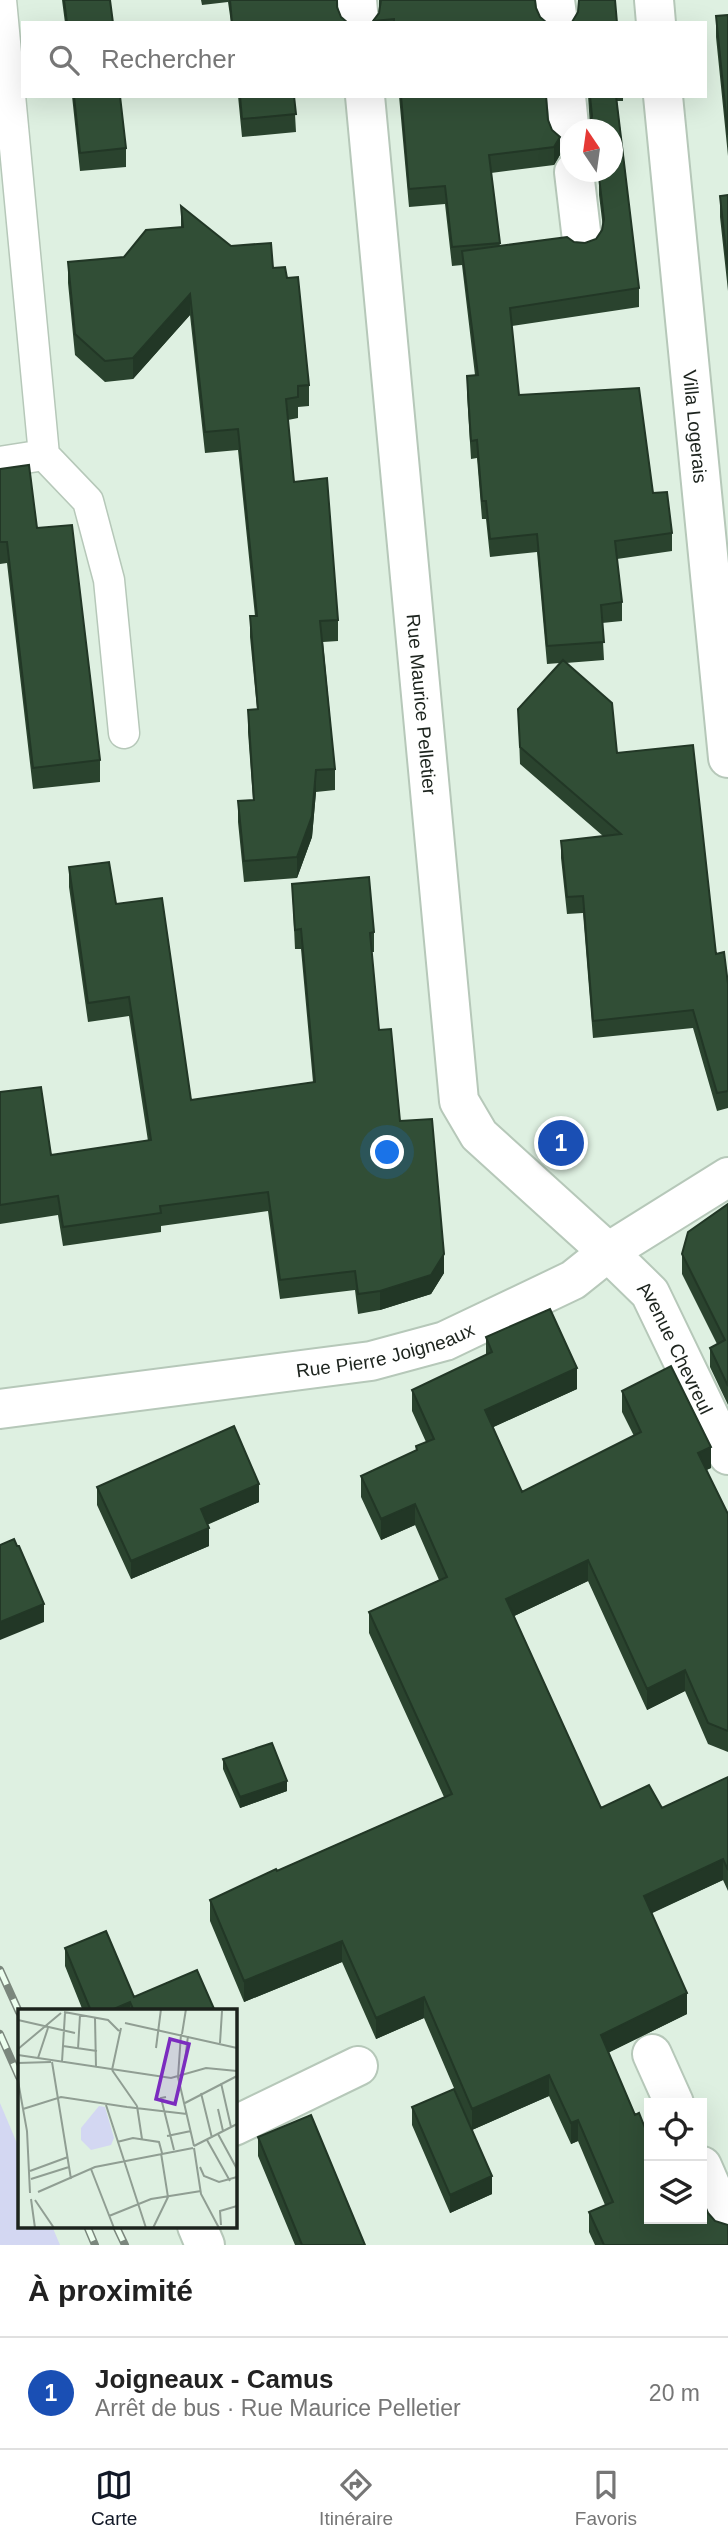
<!DOCTYPE html>
<html lang="fr">
<head>
<meta charset="utf-8">
<style>
  body { margin:0; font-family:Helvetica,sans-serif; background:#f6f6f6; color:#222 }
  .controls { position:absolute; right:21px; bottom:21px; display:grid; overflow:hidden; border-radius:0px; box-shadow:0 7px 28px #0002 }
  .controls button { width:63px; height:63px; display:grid; place-items:center; padding:0; border:0; border-bottom:2px solid #e0e0e0; background:#fff; color:#222; font:35px sans-serif }
  .compass { position:absolute; left:560px; top:119px; width:63px; height:63px; border-radius:50%; background:#fff; box-shadow:0 7px 28px #0002; rotate:347deg }
  .you { position:absolute; left:388px; top:1153px; width:24px; height:24px; margin:-18px; border:5px solid #fff; border-radius:50%; background:#1a73e8; box-shadow:0 0 0 10px #1a73e833 }
  .badge { display:grid; place-items:center; width:46px; height:46px; border-radius:50%; background:#111827; color:#fff; font-size:23px; font-weight:700 }
  .pin { position:absolute; translate:-50% -50%; border:4px solid #fff; box-shadow:0 2px 7px #0006 }
  .list { margin:0; padding:0; list-style:none }
  h2 { display:flex; justify-content:space-between; align-items:center; height:91px; margin:0; padding:0 28px; font-size:30px }
  h2 small { font-size:23px; font-weight:400; color:#767676 }
  .list li { display:grid; grid-template-columns:46px 1fr auto; gap:21px; align-items:center; box-sizing:border-box; height:112px; padding:0 28px; border-top:2px solid #e0e0e0 }
  .list b { display:block; font-size:26px; white-space:nowrap }
  .list p { margin:0; font-size:23px; white-space:nowrap; color:#767676 }
  .list em { font-size:23px; font-style:normal; color:#767676 }
  .icon { flex:none; width:38px; height:38px; fill:none; stroke:currentColor; stroke-width:2; stroke-linecap:round; stroke-linejoin:round }
  .map { position:relative; flex:none; width:728px; height:2245px; overflow:hidden }
  .search { position:absolute; background:#fff; box-shadow:0 7px 28px #0002; left:21px; right:21px; top:21px; height:77px; display:flex; align-items:center; gap:18px; box-sizing:border-box; padding:0 24px; border-radius:0px; color:#767676; font-size:26px }
  .sheet { height:203px; background:#fff }
  nav { display:flex; justify-content:space-around; align-items:center; box-sizing:border-box; height:98px; border-top:2px solid #e0e0e0; background:#fff; font-size:19px; color:#767676 }
  nav a { display:grid; justify-items:center; gap:4px }
  nav .on { color:#111827 }
  .map>svg:first-child { display:block }
  .green { fill:#d3d7f2 }
  .lines { fill:none; stroke-linecap:round; stroke-linejoin:round }
  .lane-casing { stroke:#b6c8b9; stroke-width:33 }
  .street-casing { stroke:#b6c8b9; stroke-width:42 }
  .secondary-casing { stroke:#b6c8b9; stroke-width:42 }
  .lane { stroke:#fff; stroke-width:30 }
  .street { stroke:#fff; stroke-width:38 }
  .secondary { stroke:#fff; stroke-width:38 }
  .rail-casing { stroke:#7b877d; stroke-width:8 }
  .rail { stroke:#ecfeee; stroke-width:5; stroke-dasharray:16; stroke-linecap:butt }
  .wall { fill:#2a432e }
  .shaded-wall { fill:#223726 }
  .building { fill:#314e36; stroke:#223726; stroke-width:2 }
  .labels { text-anchor:middle; dominant-baseline:central; stroke-width:7; stroke-linejoin:round; paint-order:stroke }
  .street-label { font-size:19px; fill:#1c231d; stroke:#ecfeee }
  .inset-road { fill:none; stroke:#909e93; stroke-width:2 }
  .view { fill:#7b2cbf; fill-opacity:0.15; stroke:#7b2cbf; stroke-width:3.5 }
  .inset-edge { fill:none; stroke:#1c231d; stroke-width:3.5 }
</style>
</head>
<body>
<div class="map">
<svg width="728" height="2245" viewBox="0 0 728 2245">
  <rect width="100%" height="100%" fill="#def0e1"/>
  <path class="green" d="M0,2103L19,2148V2226H52L60,2245H0Z"/>
  <g class="lines">
    <g class="lane-casing">
      <path id="lane" d="M1,0L44,455
        M0,462L44,455L88,501L109,580L124,733"/>
    </g>
    <g class="street-casing">
      <g id="street">
        <path d="M357,0L359,23"/>
        <path d="M555,0L558,23"/>
        <path d="M654,0L656,23"/>
        <path id="s1" d="M365,96L459,1101L479,1135L608,1252"/>
        <path d="M566,96L570,136"/>
        <path id="s2" d="M663,96L728,758"/>
        <path d="M574,172L582,240"/>
        <path d="M652,2054L674,2103"/>
        <path d="M234,2126L358,2066"/>
        <path d="M702,2166L728,2225"/>
        <path d="M197,2226L205,2245"/>
      </g>
    </g>
    <g class="secondary-casing">
      <g id="secondary">
        <path id="s3" d="M608,1252L650,1293L728,1455"/>
        <path id="s4" d="M0,1409L371,1361L445,1341L573,1280L608,1252L728,1177"/>
      </g>
    </g>
    <use href="#lane" class="lane"/>
    <use href="#street" class="street"/>
    <use href="#secondary" class="secondary"/>
    <g class="rail-casing">
      <path id="rail" d="M0,1970L19,2012
        M0,2034L19,2077
        M87,2226L95,2245
        M116,2226L125,2245"/>
    </g>
    <use href="#rail" class="rail"/>
  </g>
  <path class="wall" d="M62,0H110L113,23H65Z
    M201,0H337V7L341,17L348,23H231L228,2L202,5Z
    M379,0H535L536,8L540,17L547,23H373V21L379,13Z
    M728,15V156L716,37V16Z
    M72,96H120L126,148V167L80,171Z
    M238,96H294L296,132L242,137Z
    M399,96H546L548,120L560,155L554,165L491,173L500,246L574,242L585,243L596,239L603,228L599,195V177L612,172V130L590,126L588,96H623V101H617L639,288V307L512,326L519,395L653,493L672,533V551L617,559L622,602V621L602,623L604,660L566,663L617,753L716,954L728,984V1108L717,1111L693,1028L593,1038L583,913L567,914L561,858V841L603,836L520,764L518,709L560,663L547,664L537,552L490,557L486,519H482L477,458L471,459L467,394V376L475,375L462,265L452,266L445,204L409,207Z
    M728,195V291L720,217V196Z
    M181,206L231,246L273,268L287,278L309,385V406L298,407V418L288,420L294,482L338,620V641L323,642L335,769V790L316,792L312,837L297,878L244,882L238,822V801L253,800L248,732V710L257,709L250,637V616H255L238,450L205,453L190,315L133,379L105,382L75,355L68,283V262L124,257L181,227Z
    M0,469L37,528L100,760V782L33,789L7,563L0,564Z
    M69,867L116,904L191,1100L313,1082L301,949H295L292,884L374,932V952H372L379,1030L400,1121L444,1273L431,1294L380,1310L358,1314L355,1290L280,1299L268,1211L161,1226V1232L63,1246L58,1215L0,1224V1092L51,1155L148,1141L129,1016L88,1022L69,887Z
    M728,1204V1405L710,1367V1348L717,1344L682,1274V1254Z
    M486,1337L577,1389L493,1427L522,1492L634,1436L622,1412V1391L711,1468L706,1470L728,1514V1752L708,1744L685,1691L647,1710L588,1581L514,1616L601,1808H662L728,1777V1891L723,1880L651,1913L687,2014L608,2053L649,2219L708,2213L728,2245H595L589,2232V2212L605,2205L578,2141L571,2144L549,2096L472,2130L424,2018L376,2039L342,1962L244,2002L210,1921V1900L444,1797L369,1633V1612L439,1580L415,1525L381,1540L361,1497V1476L416,1451V1446L426,1442L412,1411V1390L486,1355Z
    M97,1487L259,1502L207,1525L209,1546L131,1579L97,1505Z
    M223,1759L287,1791L240,1808L223,1769Z
    M65,1948L134,1997L215,2011H83L65,1966Z
    M412,2107L492,2194L450,2213L412,2125Z
    M258,2137L365,2245H295L258,2156Z"/>
  <path class="shaded-wall" d="M560,137V155L554,165V147Z
    M190,294V315L133,379V358Z
    M316,770V792L312,837L297,878V857Z
    M444,1254V1273L431,1294L380,1310V1291Z
    M577,1368V1389L485,1431V1410Z
    M711,1447V1468L698,1474V1453Z
    M259,1484V1502L201,1527V1509Z
    M415,1504V1525L381,1540V1519Z
    M209,1528V1546L131,1579V1561Z
    M588,1560V1581L506,1620V1599Z
    M44,1604V1622L0,1640V1622Z
    M685,1670V1691L647,1710V1689Z
    M287,1781V1791L240,1808V1797Z
    M723,1859V1880L644,1917V1896Z
    M342,1941V1962L244,2002V1981Z
    M687,1993V2014L601,2056V2035Z
    M424,1997V2018L376,2039V2018Z
    M130,2002V2011H109Z
    M549,2075V2096L472,2130V2109Z
    M578,2120V2141L571,2144V2123Z
    M492,2176V2194L450,2213V2195Z"/>
  <path class="building" d="M64,0H110L113,23H67Z
    M230,0H337V7L341,17L348,23H232Z
    M381,0H535L536,8L540,17L547,23H394V19L373,21L379,13Z
    M579,0H615L617,23H569L572,22L578,12Z
    M728,15V135L716,16Z
    M74,96H120L126,148L80,153Z
    M240,96H294L296,114L242,119Z
    M401,96H546L548,120L552,130L560,137L554,147L489,155L500,243L452,247L445,186L409,189Z
    M590,96H616L639,288L510,308L519,395L639,388L653,493L667,492L672,533L615,541L622,602L601,605L604,642L547,646L537,534L490,539L486,501H482L477,440L471,441L467,376L478,375L462,251L567,237L574,242L585,243L596,239L602,230L604,219L599,177L601,172H612V130H587L590,126L592,116Z
    M728,195V270L720,196Z
    M181,206L231,246L271,243L273,268L285,267L287,278L298,277L309,385L298,386V397L286,399L294,482L327,478L338,620L320,621L335,769L316,770L312,816L297,857L244,861L238,801L254,800L248,710L258,709L250,616H257L238,429L205,432L190,294L133,358L105,361L75,334L68,262L124,257L146,230L183,227Z
    M29,465L37,528L72,525L100,760L33,768L7,542H0V469Z
    M563,660L612,703L617,753L693,745L716,954L724,952L728,984V1091L717,1093L693,1010L593,1021L583,896L567,897L561,841L621,834L520,747L518,709Z
    M109,862L116,904L162,898L191,1100L315,1082L301,929L295,930L292,884L369,877L374,932L370,933L379,1030L391,1029L400,1121L432,1119L444,1254L431,1275L380,1291L358,1294L355,1271L280,1280L268,1192L160,1206L161,1213L63,1227L58,1196L0,1205V1092L41,1087L51,1155L151,1140L129,997L88,1003L69,867Z
    M728,1204V1386L710,1348L725,1340L682,1254L688,1232Z
    M550,1309L577,1368L485,1410L522,1492L641,1432L622,1391L671,1366L711,1447L698,1453L728,1514V1731L708,1723L685,1670L647,1689L588,1560L506,1599L601,1808L649,1785L662,1808L728,1777V1870L723,1859L644,1896L687,1993L601,2035L635,2115L639,2113L649,2138V2219H702V2199L708,2213L715,2221L728,2225V2245H604L589,2212L613,2202L578,2120L571,2123L549,2075L472,2109L424,1997L376,2018L342,1941L244,1981L210,1900L276,1869L277,1871L452,1794L369,1612L447,1577L415,1504L381,1519L361,1476L417,1450L416,1446L434,1439L412,1390L492,1352L486,1337Z
    M234,1426L259,1484L201,1509L209,1528L131,1561L97,1487Z
    M14,1539L17,1546H19L44,1604L0,1622V1545Z
    M272,1743L287,1781L240,1797L223,1759Z
    M106,1931L134,1997L197,1970L215,2011H134L130,2002L109,2011H91L65,1948Z
    M454,2089L492,2176L450,2195L412,2107Z
    M311,2115L365,2245H302L258,2137Z"/>
  <g class="labels">
    <g class="street-label">
      <text stroke="none"><textPath href="#s2" startOffset="332">Villa Logerais</textPath></text>
      <text stroke="none"><textPath href="#s1" startOffset="611">Rue Maurice Pelletier</textPath></text>
      <text stroke="none"><textPath href="#s4" startOffset="390">Rue Pierre Joigneaux</textPath></text>
      <text stroke="none"><textPath href="#s3" startOffset="119">Avenue Chevreul</textPath></text>
    </g>
  </g>
  <g transform="translate(18 2009)">
    <rect width="219" height="219" fill="#def0e1"/>
    <path d="M81,97L87,98L96,129L93,136L73,141L63,131V119Z" fill="#d3d7f2"/>
    <path class="inset-road" d="M46,3L90,11L101,22M77,9L78,58M0,11L57,24M107,14L219,39M164,25L168,0M202,34L204,2M45,37L79,42M138,39L143,0M0,40L43,4M60,40L62,6M0,46L153,69L188,59L219,62M20,49L30,19M34,53L53,170M44,53L47,4M0,54L33,53M166,59L170,27M94,61L103,19M94,61L119,97M160,68L163,25M160,68L176,137M0,72L9,122L12,184M203,74L213,118M183,84L194,129M148,88L143,89L156,141M167,94L219,67M88,96L128,219M119,97L124,130M109,98L169,105M5,100L43,88L109,98M200,100L205,122M200,125L219,160M149,127L173,122M189,131L212,172M99,133L115,129L141,133L144,144M176,137L219,115M176,139L183,185L201,219M182,158L186,167L201,173L219,168M73,160L96,219M12,162L50,148M13,170L51,158M20,183L77,158L175,139M13,190L17,219M17,191L36,219M91,207L133,190L183,182M203,216L202,202L219,197M135,219L150,188L143,144"/>
    <path class="view" d="M152,30L171,35L157,95L138,90Z"/>
    <rect width="219" height="219" class="inset-edge"/>
  </g>
</svg>
<div class="controls">
<button><svg class="icon" aria-label="locate" viewBox="0 0 24 24"><circle cx="12" cy="12" r="6"/><path d="M12 2v4M12 18v4M2 12h4M18 12h4"/></svg></button>
<button><svg class="icon" aria-label="layers" viewBox="0 0 24 24"><path d="M12 4l9 5-9 5-9-5zM3 14l9 5 9-5"/></svg></button>
</div>
<svg class="compass" viewBox="-18 -18 36 36"><path d="M0-13l5 13h-10z" fill="#e53935"/><path d="M0 13l5-13h-10z" fill="#767676"/></svg>
<div class="you"></div>
<div class="pin badge" style="left:561px;top:1143px;background:#1a4fb4">1</div>
<div class="search"><svg class="icon" aria-label="search" viewBox="0 0 24 24"><circle cx="10" cy="10" r="6"/><path d="M15 15l6 6"/></svg>Rechercher</div>
</div>
<section class="sheet">
<h2>À proximité<small></small></h2>
<ul class="list">
<li><span class="badge" style="background:#1a4fb4">1</span><div><b>Joigneaux - Camus</b><p>Arrêt de bus · Rue Maurice Pelletier</p></div><em>20 m</em></li>
</ul>
</section>
<nav>
<a class="on"><svg class="icon" aria-label="map" viewBox="0 0 24 24"><path d="M3 6l6-2 6 2 6-2v14l-6 2-6-2-6 2zM9 4v14M15 6v14"/></svg>Carte</a>
<a><svg class="icon" aria-label="directions" viewBox="0 0 24 24"><path d="M12 3l9 9-9 9-9-9zM9 14v-3h6M13 9l2 2-2 2"/></svg>Itinéraire</a>
<a><svg class="icon" aria-label="saved" viewBox="0 0 24 24"><path d="M7 4h10v16l-5-4-5 4z"/></svg>Favoris</a>
</nav>
</body>
</html>
